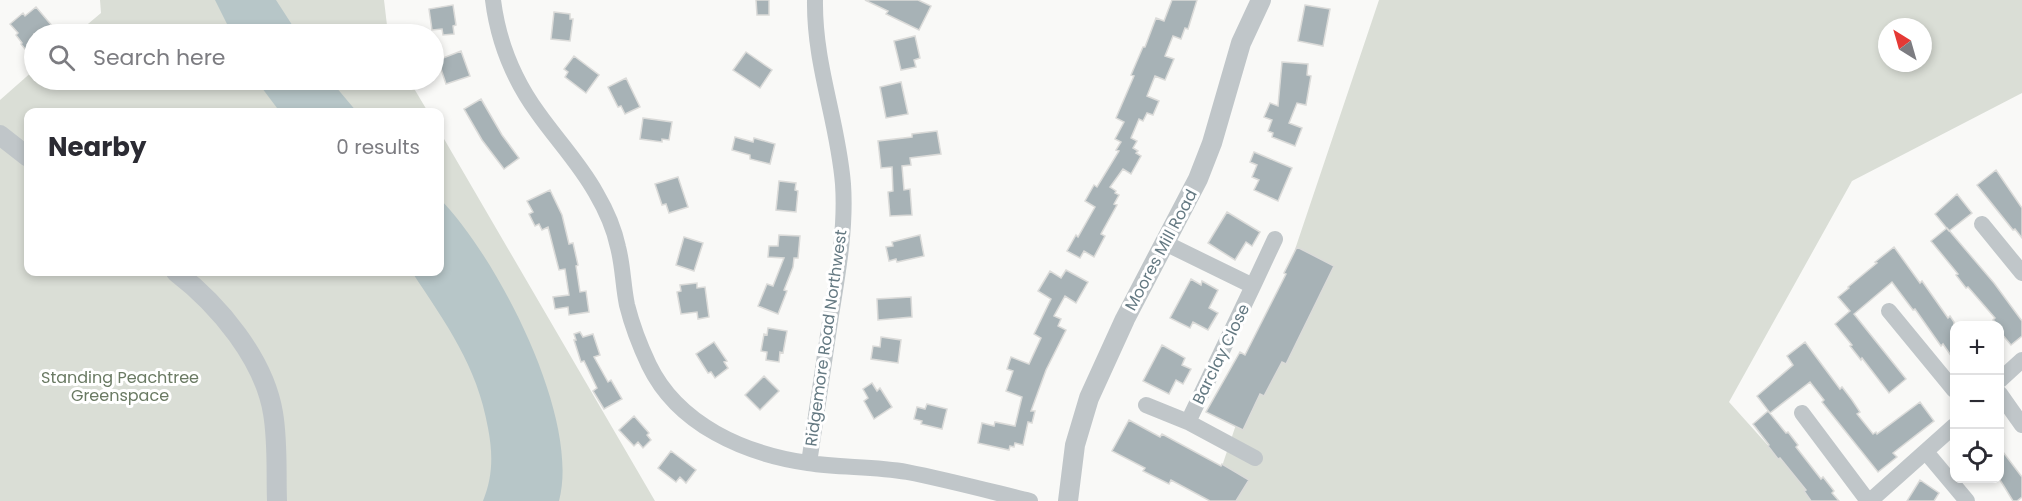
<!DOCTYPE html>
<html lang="en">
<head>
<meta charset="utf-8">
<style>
  body { margin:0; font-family:Poppins,sans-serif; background:#f7f7f7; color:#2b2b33 }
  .controls { position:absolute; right:18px; bottom:18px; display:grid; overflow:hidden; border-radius:12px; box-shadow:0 3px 9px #0003 }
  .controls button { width:54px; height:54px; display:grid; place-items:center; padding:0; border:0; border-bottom:2px solid #e1e1e2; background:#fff; color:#2b2b33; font:30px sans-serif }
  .compass { position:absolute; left:1878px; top:18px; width:54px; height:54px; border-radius:50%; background:#fff; box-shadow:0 3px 9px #0003; rotate:323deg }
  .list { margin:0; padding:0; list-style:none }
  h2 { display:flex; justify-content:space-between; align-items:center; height:78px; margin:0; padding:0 24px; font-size:26px }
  h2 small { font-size:20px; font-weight:400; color:#7c7c81 }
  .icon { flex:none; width:33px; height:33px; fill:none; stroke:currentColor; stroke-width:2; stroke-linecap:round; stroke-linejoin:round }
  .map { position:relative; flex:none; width:2022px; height:501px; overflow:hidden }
  .search { position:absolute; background:#fff; box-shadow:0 3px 9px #0003; left:24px; top:24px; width:420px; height:66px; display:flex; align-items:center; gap:15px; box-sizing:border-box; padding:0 21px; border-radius:33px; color:#7c7c81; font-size:22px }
  .panel { position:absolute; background:#fff; box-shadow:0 3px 9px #0003; left:24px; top:108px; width:420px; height:168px; border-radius:12px }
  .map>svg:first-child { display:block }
  .green { fill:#daded6; fill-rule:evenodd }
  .water { fill:#b7c6c8 }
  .building { fill:#a7b2b6; stroke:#dbdbd9; stroke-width:1.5 }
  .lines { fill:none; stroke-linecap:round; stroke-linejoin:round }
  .minor { stroke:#c0c6c9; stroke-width:16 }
  .tertiary { stroke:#c0c6c9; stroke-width:20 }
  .labels { text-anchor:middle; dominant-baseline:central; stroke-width:6; stroke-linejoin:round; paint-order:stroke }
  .street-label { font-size:16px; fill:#647982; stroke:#fff }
  .park-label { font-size:16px; fill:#6a7a63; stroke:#fff }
</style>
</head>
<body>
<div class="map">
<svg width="2022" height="501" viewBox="0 0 2022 501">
  <rect width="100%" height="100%" fill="#f9f9f7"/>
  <path class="green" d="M100,0H384L388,34H76L101,13Z
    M1379,0H2022V93L1852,181L1729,402L1818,501H1212L1216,484ZM1887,27H1923V63H1887Z
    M34,70V80H409L428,112H28V272H440V132L655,501H0V100Z"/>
  <path class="water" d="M215,0H276L298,34H232Z
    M256,80H330L357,112H280Z
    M440,199C497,257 581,418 559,501H483C493,476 493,454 488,428C477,365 446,324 412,272H440Z"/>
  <path class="building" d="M756,0H769V15H757Z
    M865,0H918L931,6L919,30L886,14L888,11Z
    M1172,0H1197L1188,29L1185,28L1181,39L1173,36L1165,56L1174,59L1165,80L1155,76L1147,96L1159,101L1153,115L1147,113L1143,121L1139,119L1131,138L1137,141L1133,148L1138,151L1136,153L1141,156L1131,174L1123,169L1110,187L1116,191L1115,193L1119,195L1114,204L1117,205L1101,234L1105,236L1094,257L1084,251L1080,258L1067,251L1076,235L1078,237L1095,207L1085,201L1094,185L1097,187L1119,151L1116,150L1121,142L1115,139L1124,122L1116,118L1134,76L1131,75L1143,47H1145L1156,18L1164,21Z
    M453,5L456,25L453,26L454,34L443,35L442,29L432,30L429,9Z
    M1305,5L1330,9L1323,46L1298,41Z
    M36,7L59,34H34V60L21,44L22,43L16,35L18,33L10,24L23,13L25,16Z
    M554,12L570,14V19H573L570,41L551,39Z
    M915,36L920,58L914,60L916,67L901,70L894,41Z
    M461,51L470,76L446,84L438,60Z
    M746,52L772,70L760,88L733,70Z
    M574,56L599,75L586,93L565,77L568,72L564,69Z
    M1282,62L1308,64L1307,75L1311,76L1306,105L1297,103L1289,123L1302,128L1295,146L1272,137L1273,133L1268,131L1272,120L1264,117L1270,103L1278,106Z
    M626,78L640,107L625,114L621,106L618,107L608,87Z
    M901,82L908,114L886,118L880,87Z
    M481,99L502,135L519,158L504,169L482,140L464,109Z
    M643,118L672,122L669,140L662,139V142L640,139Z
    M937,131L941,154L910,158L911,165L902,166L904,190L910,189L912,215L890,216L888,192L893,191L892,167L881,168L878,141L912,137V134Z
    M735,137L753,142L754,138L775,144L770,164L750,159V155L732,150Z
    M1254,152L1292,168L1278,201L1254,190L1259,180L1252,177L1257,165L1250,162Z
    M1996,170L2022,208V238L2015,229L2013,230L1977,185Z
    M678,177L688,207L669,213L666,204L662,205L655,184Z
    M779,181L796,183L795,190L798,191L796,212L776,210Z
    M550,190L562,215L569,244L573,243L578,265L576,266L580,292L586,291L589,312L569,315L568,307L555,309L553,297L569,295L565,269L559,270L548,227L542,230L539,224L535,226L529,214L533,212L527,201Z
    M1957,194L1972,213L1949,231L1935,214Z
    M1227,212L1260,232L1252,246L1246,242L1235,260L1208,243Z
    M1947,228L1994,283L2022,321V336L2011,345L2001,333L2003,332L2000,326L1993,320L1995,318L1968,287L1966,288L1956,275L1958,274L1931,241Z
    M779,235L800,236L798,258H794L793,267L784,290L787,291L778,314L758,306L767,284L773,286L784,258L768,257L769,246H778Z
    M920,235L924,256L897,262L896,259L889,261L886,247L893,246L892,242Z
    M684,237L703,243L694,271L676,265Z
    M1297,247L1334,266L1286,364L1282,362L1264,396L1260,394L1243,430L1206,412L1240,352L1245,355L1286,274L1284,273Z
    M1894,247L1920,283L1922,281L1948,318L1950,316L1954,322V360L1943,344L1941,346L1915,309L1913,310L1892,282L1854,314L1906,379L1889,393L1862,358L1861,360L1850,346L1852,345L1835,324L1850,311L1838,297L1849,288L1848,287L1877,263L1875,262Z
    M1066,270L1088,282L1076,303L1065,296L1054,316L1061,319L1058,326L1066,330L1046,370L1031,411H1035L1032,423L1028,422L1023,445L1015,443L1014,447L1010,446L1009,450L978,443L982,423L994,426L995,422L1015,426L1022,397L1006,391L1013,371L1007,369L1011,357L1029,364L1041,338L1034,334L1051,299L1038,291L1050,271L1061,278Z
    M1191,279L1201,285L1202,281L1218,290L1209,308L1218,313L1208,330L1193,322L1190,328L1170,318Z
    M697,283V288L705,287L709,317L698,319L697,312L681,314L677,292L681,291L680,285Z
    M911,297L912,317L878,320L877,299Z
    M768,328L787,331L783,353L780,352L779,362L766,360L767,352L761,351L764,334L767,335Z
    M580,332L583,337L593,334L600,355L594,357L608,382L611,380L622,399L604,409L593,391L597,388L584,361L581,362L574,340H576L574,334Z
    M881,337L901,340L898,363L871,359L873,346L880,347Z
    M714,342L727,361L724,362L728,368L715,378L711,372L708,373L696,354Z
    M1805,342L1840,389L1842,387L1852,400L1860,412L1857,414L1873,434L1876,432L1877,434L1920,402L1934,421L1893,453L1897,457L1878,472L1822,402L1824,400L1810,382L1770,413L1757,396L1793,365L1787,356Z
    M1162,345L1185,358L1182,365L1191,369L1183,384L1176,380L1169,394L1143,381Z
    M764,376L779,391L760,410L745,395Z
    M872,383L877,391L880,388L892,407L874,419L864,401L868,398L863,389Z
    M927,404L947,409L942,429L921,424L922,421L914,419L917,407L925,409Z
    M1768,411L1786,433L1788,432L1798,445L1796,447L1821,479L1823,477L1834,491L1832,493L1839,501H1811L1804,491L1806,490L1780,458L1778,459L1768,446L1769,445L1753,424Z
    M634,416L649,433L647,435L651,440L643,448L638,442L634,446L619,430Z
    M1129,420L1160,437L1162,434L1221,466L1222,464L1249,480L1236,501H1210L1171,480L1169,484L1143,471L1145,468L1112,451Z
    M2000,448L2022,477V497L2017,501H2013L2000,480Z
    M671,451L696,470L686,483L680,477L676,482L658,468Z
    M1920,480L1939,493L1934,501H1907Z"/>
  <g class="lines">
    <path class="minor" d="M493,0C498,40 514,80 538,113C557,140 580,164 596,193C606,210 614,228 618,247C623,266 623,286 627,305C632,325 640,346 649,365C678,425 745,454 808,463C841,468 874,466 907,472C948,480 989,491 1030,501
      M1982,224L2022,273
      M1165,243L1253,286L1188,422
      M1253,286L1275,239
      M1889,311L1954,390
      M2000,380L2022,360
      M2000,394L2022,425
      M1146,405L1188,422L1255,458
      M1802,413L1868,501
      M1926,452L1967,501
      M809,463C816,414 824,364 831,315C838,272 846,228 843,184C838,121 814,65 815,0
      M1870,501L1954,426"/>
    <path class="tertiary" d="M0,135L28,157
      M176,272C219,305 264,359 273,413C278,442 276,472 277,501
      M1068,501L1075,445L1089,398L1125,319L1198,179L1212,143L1241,43L1261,0"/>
  </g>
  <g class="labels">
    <g class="street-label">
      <text transform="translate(1161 250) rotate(-62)">Moores Mill Road</text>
      <text transform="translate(826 338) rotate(-82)">Ridgemore Road Northwest</text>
      <text transform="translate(1221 354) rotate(-64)">Barclay Close</text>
    </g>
    <g class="park-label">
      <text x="120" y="377">Standing Peachtree<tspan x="120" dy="18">Greenspace</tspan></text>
    </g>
  </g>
</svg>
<div class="controls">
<button>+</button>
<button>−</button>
<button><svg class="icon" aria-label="locate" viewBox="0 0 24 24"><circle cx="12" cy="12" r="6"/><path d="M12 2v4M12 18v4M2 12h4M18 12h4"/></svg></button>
</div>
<svg class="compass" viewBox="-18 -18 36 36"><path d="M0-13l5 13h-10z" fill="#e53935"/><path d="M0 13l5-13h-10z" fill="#7c7c81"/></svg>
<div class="search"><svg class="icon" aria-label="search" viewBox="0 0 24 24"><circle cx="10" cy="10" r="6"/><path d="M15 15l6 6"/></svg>Search here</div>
<section class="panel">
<h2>Nearby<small>0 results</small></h2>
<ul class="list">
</ul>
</section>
</div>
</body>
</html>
